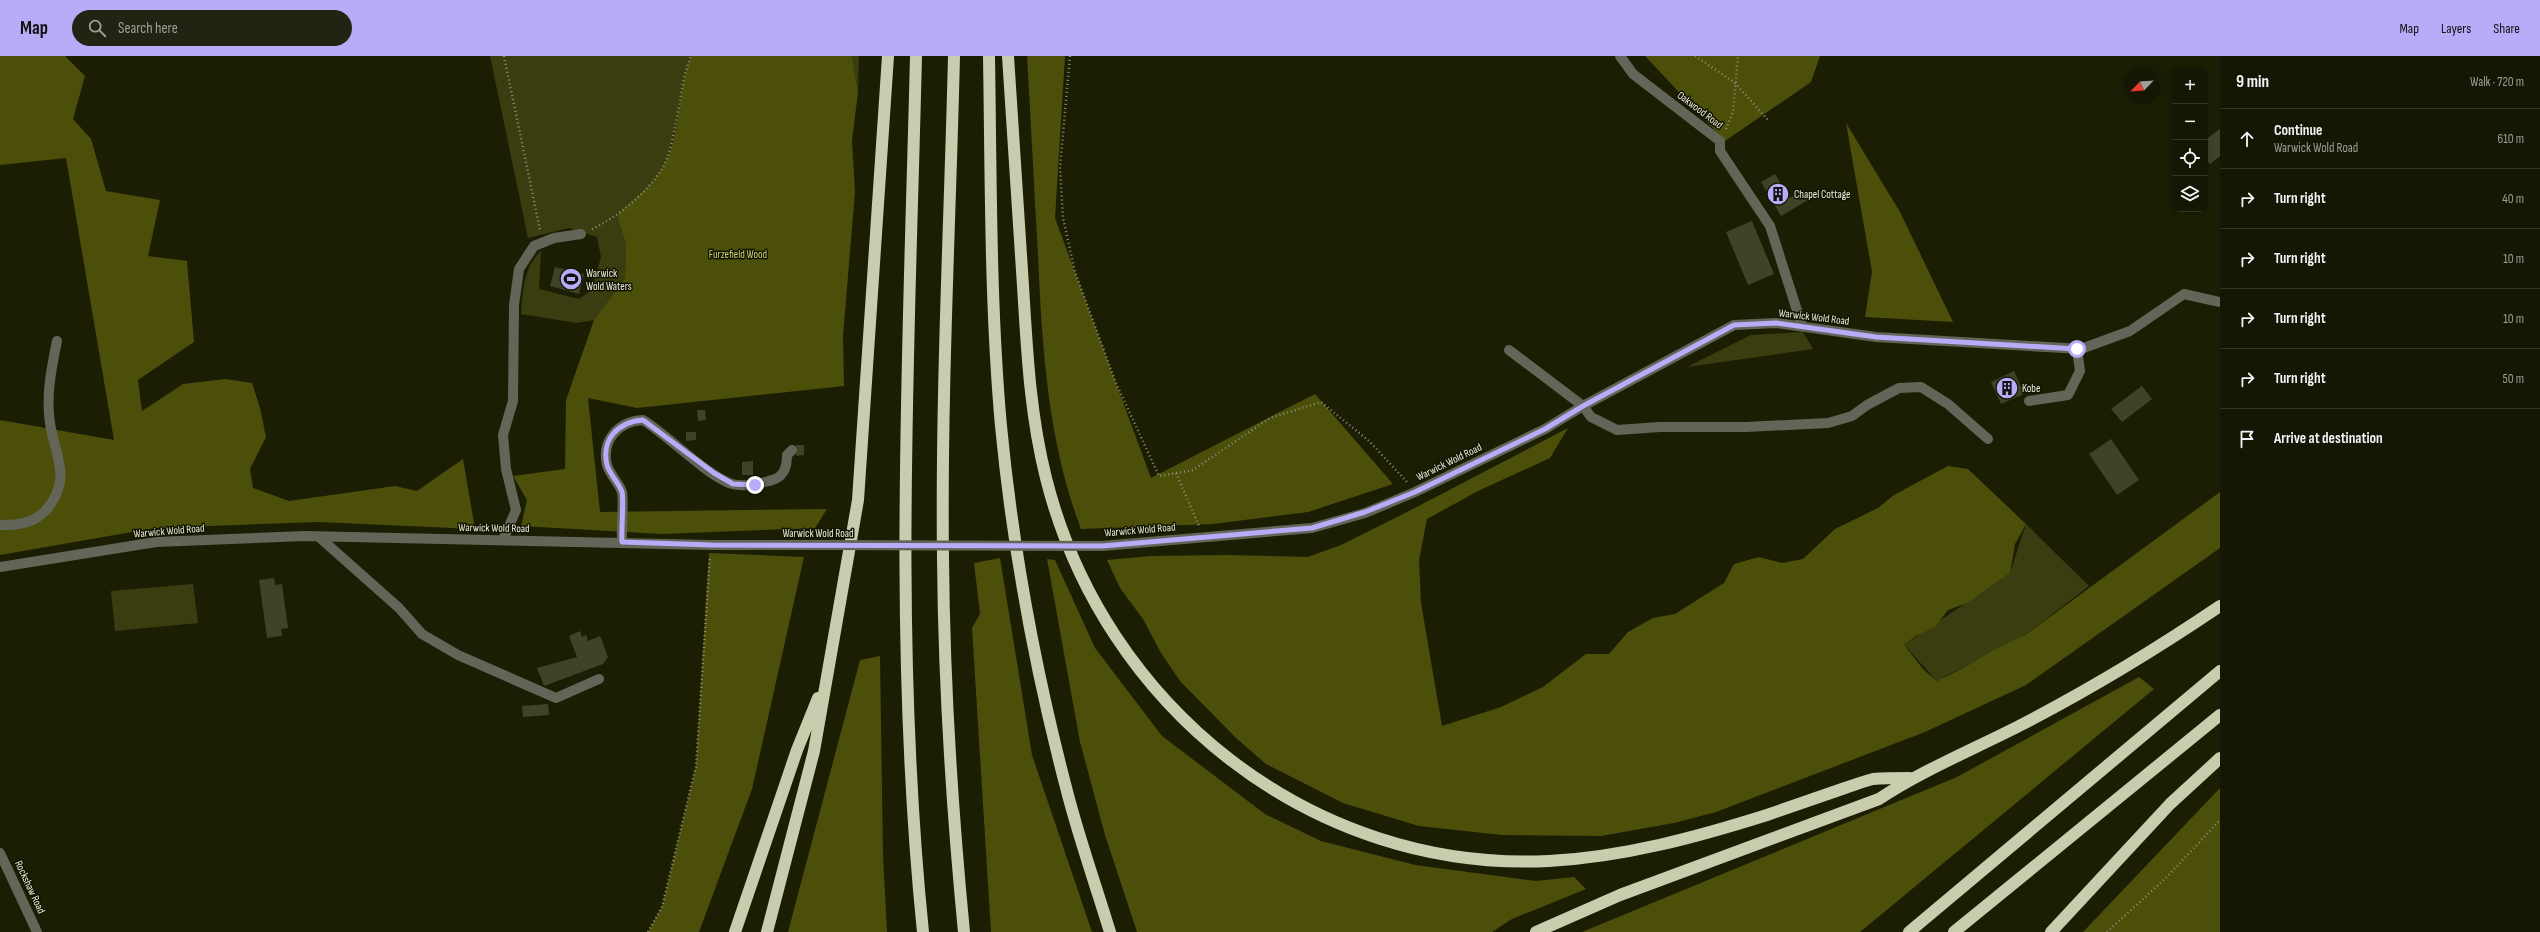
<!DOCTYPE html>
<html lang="en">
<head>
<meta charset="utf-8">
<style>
  body { margin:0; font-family:"Sofia Sans Condensed",sans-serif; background:#222312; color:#f1f3f6 }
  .controls { position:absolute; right:12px; top:12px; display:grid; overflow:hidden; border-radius:8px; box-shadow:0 2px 6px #0003 }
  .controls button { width:36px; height:36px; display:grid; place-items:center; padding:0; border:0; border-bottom:1px solid #343525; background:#151603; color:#f1f3f6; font:20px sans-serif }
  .compass { position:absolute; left:2124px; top:12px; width:36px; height:36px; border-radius:50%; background:#151603; box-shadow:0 2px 6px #0003; rotate:245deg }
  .stop { position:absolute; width:12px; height:12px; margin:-9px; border:3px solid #b9abf7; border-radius:50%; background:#fff }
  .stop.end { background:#b9abf7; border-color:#fff; box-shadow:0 1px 4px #0008 }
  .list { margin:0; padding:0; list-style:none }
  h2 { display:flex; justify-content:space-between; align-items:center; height:52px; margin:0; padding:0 16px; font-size:17px }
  h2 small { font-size:13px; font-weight:400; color:#9d9f9a }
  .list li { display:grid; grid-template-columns:26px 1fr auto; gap:12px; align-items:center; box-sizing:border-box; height:60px; padding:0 16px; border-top:1px solid #343525 }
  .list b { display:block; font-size:15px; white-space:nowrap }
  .list p { margin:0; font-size:13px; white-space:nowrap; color:#9d9f9a }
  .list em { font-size:13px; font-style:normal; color:#9d9f9a }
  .icon { flex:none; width:22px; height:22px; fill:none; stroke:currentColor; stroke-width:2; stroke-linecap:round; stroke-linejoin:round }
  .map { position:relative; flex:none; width:2220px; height:876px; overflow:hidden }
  header { display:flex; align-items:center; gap:24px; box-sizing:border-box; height:56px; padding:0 20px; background:#b9abf7; color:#111 }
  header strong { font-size:19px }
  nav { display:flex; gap:22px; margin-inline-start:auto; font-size:14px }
  .search { width:280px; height:36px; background:#222312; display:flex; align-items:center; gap:10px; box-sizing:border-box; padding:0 14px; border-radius:22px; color:#9d9f9a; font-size:15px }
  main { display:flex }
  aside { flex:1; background:#151603 }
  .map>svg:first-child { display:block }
  .green { fill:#3a3d10 }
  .forest { fill:#4b4f0a }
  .building { fill:#404328 }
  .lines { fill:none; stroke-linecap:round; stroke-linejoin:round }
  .path { stroke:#8c8e79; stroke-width:2.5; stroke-dasharray:1 3; stroke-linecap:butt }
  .minor { stroke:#636558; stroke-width:10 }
  .highway { stroke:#c9cdad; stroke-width:12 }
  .minor-bridge { stroke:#636558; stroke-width:10 }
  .route { stroke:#b9abf7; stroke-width:5 }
  .labels { text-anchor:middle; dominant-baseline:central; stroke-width:3; stroke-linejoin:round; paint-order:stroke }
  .street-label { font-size:11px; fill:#e9ebdb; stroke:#131400 }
  .poi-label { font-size:11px; fill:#e9ebdb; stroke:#131400; text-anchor:start }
  .park-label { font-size:11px; fill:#c9d175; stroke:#131400 }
</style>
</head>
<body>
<header>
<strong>Map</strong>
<div class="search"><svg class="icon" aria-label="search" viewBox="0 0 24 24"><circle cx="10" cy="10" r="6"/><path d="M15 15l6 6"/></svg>Search here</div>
<nav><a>Map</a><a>Layers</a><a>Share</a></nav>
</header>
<main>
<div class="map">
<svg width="2220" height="876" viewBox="0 0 2220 876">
  <rect width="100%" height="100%" fill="#1c1e04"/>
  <path class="green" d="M490,0H691C676,36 681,78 662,112C651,131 632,147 618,163L626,188L625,222L594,264L577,267L521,258C523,235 523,212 541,195L539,233L579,243L592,234L601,201L597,181L569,172L528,182Z
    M852,0H859L858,36Z
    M1803,276L1813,293L1687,311L1751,279Z
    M2026,468L2089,530L2024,580L1937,625L1904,589L2010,517Z
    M193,528L198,567L115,575L111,535Z"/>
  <path class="forest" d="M0,0H65L85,20L73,63L91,83L106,135L160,144L148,200L187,205L194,286L138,324L142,355L183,328L225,323L252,327L260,352L266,381L250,413L253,432L289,445L395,430L417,435L463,403L475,473L318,466L155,472L0,499V364L114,384L66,102L0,109Z
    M691,0H852L858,36L852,85L855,136L843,280L844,330L637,352L588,342L600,456L827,453L815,472L662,478L521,470L527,444L513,420L565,413L566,344L594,264L625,222L626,188L618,163L619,156C634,143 652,130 662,112C682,79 676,36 691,0Z
    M1027,0H1065L1055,162L1151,422L1315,338L1393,428L1308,456L1213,468L1081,473C1048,386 1042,292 1038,199C1034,133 1031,66 1027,0Z
    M1645,0H1820L1811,26L1725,85Z
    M1846,67L1900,156L1953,266L1865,261L1872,216Z
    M1568,372L1550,402L1478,435L1427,463L1419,504L1421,547L1442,670L1501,651L1543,631L1586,598H1609L1628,576L1653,562L1675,558L1724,527L1734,508L1759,501L1782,507L1803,503L1835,473L1878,452L1894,439L1948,410L1968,413L2026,468L2015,488L2010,517L1967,547L1948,554L1935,571L1916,580L1904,589L1924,614L1937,625C1967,612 1993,592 2024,580L2220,436V492L2026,629L1925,676L1716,756L1674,767L1601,780L1502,779L1419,770L1343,747L1266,708L1236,682L1180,625L1161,597L1143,563L1120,532L1107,504L1151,500L1226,499L1308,501L1341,489L1407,456Z
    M709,497L804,501L752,733L699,876H648L662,851L696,710Z
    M1000,502L1032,699L1092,876H991L972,572L980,558L974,507Z
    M1047,503L1055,504L1095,592L1162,680L1265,758L1321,785L1415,809L1536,825L1574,821L1586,833L1512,863L1492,876H1137L1105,779L1080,686Z
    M880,600L883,800L887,876H788L860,604Z
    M2139,621L2154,633L1860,876H1582L1957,721Z
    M2220,732V876H2083Z"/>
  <path class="building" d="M2220,73V100L2210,108L2205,102V84Z
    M1775,118L1790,142L1802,134L1808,144L1781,160L1761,126Z
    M1752,165L1774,218L1748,229L1726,176Z
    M555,211L584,218L579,238L550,230Z
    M2014,315L2024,338L2001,348L1991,326Z
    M2142,330L2152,343L2122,366L2111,353Z
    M697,354H705L706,364L698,365Z
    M686,376H696V384L686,385Z
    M2111,383L2139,424L2117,439L2089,398Z
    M796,389H804V399L796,400Z
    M753,405V419H742V406Z
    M274,522L275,529L282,528L288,572L281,573L282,580L267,582L259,524Z
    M580,575L582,581L586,579L588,585L600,580L608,601L603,608L544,630L537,612L577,601L569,580Z
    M548,648L549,659L523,661L522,650Z"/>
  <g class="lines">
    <path class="path" d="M504,0L540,174
      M1070,0L1060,111L1063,162L1075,216L1116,327L1159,420L1193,414L1270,362L1321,346L1369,385L1407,426
      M1695,0L1734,26L1769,65
      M1726,73L1733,56L1738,0
      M592,173C618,161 647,137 662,113C670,99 673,81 676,66C681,43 682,22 691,0
      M1176,417L1199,470
      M648,876L662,851L696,710L710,501
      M2107,876L2166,822L2220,764"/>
    <path class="minor" d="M1620,0L1633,18L1720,85V95L1770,170L1802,270
      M1509,294L1583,350L1591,361L1617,374L1660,371H1746L1828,367L1852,360L1867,349L1899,332L1921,331L1948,348L1988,383
      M2029,345L2068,339L2080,315L2077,293
      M0,469C18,469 34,468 47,453C75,419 51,395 49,358C47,333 52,310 57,285
      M319,481L399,552L422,578L458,599L556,642L599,623
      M503,484L516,454L506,413L503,379L513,345L514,249L519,213L534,190L554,182L581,178
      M622,486C621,474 624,446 622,436C619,427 610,419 607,409C601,384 619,365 643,364C669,380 707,420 732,428C743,431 758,428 769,425C783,422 787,413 787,399L792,394
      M1102,490L1312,472L1365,457L1415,436L1545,373L1583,350L1734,269L1776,267L1876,281L2081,293L2130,275L2184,238L2220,246
      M0,511L156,486L305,480L711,489H820
      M0,797L37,876"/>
    <path class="highway" d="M916,0C909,292 893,584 923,876
      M954,0C950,167 941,335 943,502C944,627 952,752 964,876
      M989,0C991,123 990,248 1001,370C1013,495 1036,618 1068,739C1080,785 1096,830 1110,876
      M1008,0C1013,77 1018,154 1023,230C1027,295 1030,359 1046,422C1103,650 1312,817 1549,805C1624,801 1697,781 1767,759C1793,750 1819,741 1845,732C1854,729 1864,725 1873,723C1885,722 1898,722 1910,722
      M735,876L797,694L818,642
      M767,876L814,695L858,444L888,0
      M1536,876L1620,839L1879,743C1923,714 1972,694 2019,670C2089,634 2155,594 2220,550
      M1909,876L2220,615
      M1954,876L2220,659
      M2051,876L2170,748L2220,702"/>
    <path class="minor-bridge" d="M820,489L1102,490"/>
  </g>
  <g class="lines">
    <path class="route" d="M755,429L733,428L714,417L643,364C618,366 601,383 607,409C610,419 619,427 622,436C624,446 621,474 622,486L711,489L1102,490L1312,472L1365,456L1415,436L1545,373L1583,350L1734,269L1776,267L1876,281L2077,293"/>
  </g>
  <defs>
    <g id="building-disc" transform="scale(1.15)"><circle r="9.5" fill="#b9abf7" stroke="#131400"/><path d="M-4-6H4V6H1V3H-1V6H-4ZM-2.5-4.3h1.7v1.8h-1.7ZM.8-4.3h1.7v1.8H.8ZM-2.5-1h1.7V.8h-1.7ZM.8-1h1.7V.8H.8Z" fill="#111"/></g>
    <g id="stadium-disc" transform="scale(1.15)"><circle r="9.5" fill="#b9abf7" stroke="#131400"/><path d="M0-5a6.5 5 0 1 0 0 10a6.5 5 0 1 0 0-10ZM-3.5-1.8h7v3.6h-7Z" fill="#111"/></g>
  </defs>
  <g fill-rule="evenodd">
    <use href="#building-disc" x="1778" y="138"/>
    <use href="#stadium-disc" x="571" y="223"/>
    <use href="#building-disc" x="2007" y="332"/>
  </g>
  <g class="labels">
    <g class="street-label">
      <text transform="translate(1700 54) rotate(37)">Oakwood Road</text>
      <text transform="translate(1814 261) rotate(7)">Warwick Wold Road</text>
      <text transform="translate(1449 406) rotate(-26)">Warwick Wold Road</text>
      <text transform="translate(494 472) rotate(1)">Warwick Wold Road</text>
      <text transform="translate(1140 474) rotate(-5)">Warwick Wold Road</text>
      <text transform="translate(169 475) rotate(-5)">Warwick Wold Road</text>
      <text x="818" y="477">Warwick Wold Road</text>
      <text transform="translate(30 831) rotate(65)">Rockshaw Road</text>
    </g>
    <g class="poi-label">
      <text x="1794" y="138">Chapel Cottage</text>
      <text x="586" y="217">Warwick<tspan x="586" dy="13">Wold Waters</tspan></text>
      <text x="2022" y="332">Kobe</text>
    </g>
    <g class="park-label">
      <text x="738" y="198">Furzefield Wood</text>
    </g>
  </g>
</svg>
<div class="controls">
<button>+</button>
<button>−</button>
<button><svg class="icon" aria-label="locate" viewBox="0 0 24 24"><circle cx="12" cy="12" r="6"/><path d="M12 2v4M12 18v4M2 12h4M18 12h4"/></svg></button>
<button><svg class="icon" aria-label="layers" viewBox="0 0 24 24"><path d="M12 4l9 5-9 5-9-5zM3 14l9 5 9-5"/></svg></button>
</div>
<svg class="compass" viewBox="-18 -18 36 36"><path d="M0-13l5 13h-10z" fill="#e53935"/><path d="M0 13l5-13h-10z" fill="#9d9f9a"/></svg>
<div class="stop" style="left:2077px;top:293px"></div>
<div class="stop end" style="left:755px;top:429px"></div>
</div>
<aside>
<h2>9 min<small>Walk · 720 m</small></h2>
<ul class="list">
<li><svg class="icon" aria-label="ahead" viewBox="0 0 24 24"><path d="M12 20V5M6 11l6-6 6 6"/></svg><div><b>Continue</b><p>Warwick Wold Road</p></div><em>610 m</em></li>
<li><svg class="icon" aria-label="right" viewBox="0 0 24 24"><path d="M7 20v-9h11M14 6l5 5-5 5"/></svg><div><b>Turn right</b></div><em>40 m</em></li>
<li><svg class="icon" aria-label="right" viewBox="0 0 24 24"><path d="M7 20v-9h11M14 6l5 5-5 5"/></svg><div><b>Turn right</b></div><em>10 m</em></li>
<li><svg class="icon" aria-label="right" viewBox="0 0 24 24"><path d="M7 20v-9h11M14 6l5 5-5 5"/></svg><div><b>Turn right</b></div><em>10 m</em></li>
<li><svg class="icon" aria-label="right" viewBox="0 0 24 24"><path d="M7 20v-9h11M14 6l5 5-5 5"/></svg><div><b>Turn right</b></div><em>50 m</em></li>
<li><svg class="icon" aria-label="arrive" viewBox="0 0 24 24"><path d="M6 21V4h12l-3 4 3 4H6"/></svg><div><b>Arrive at destination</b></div></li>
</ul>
</aside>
</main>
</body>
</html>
